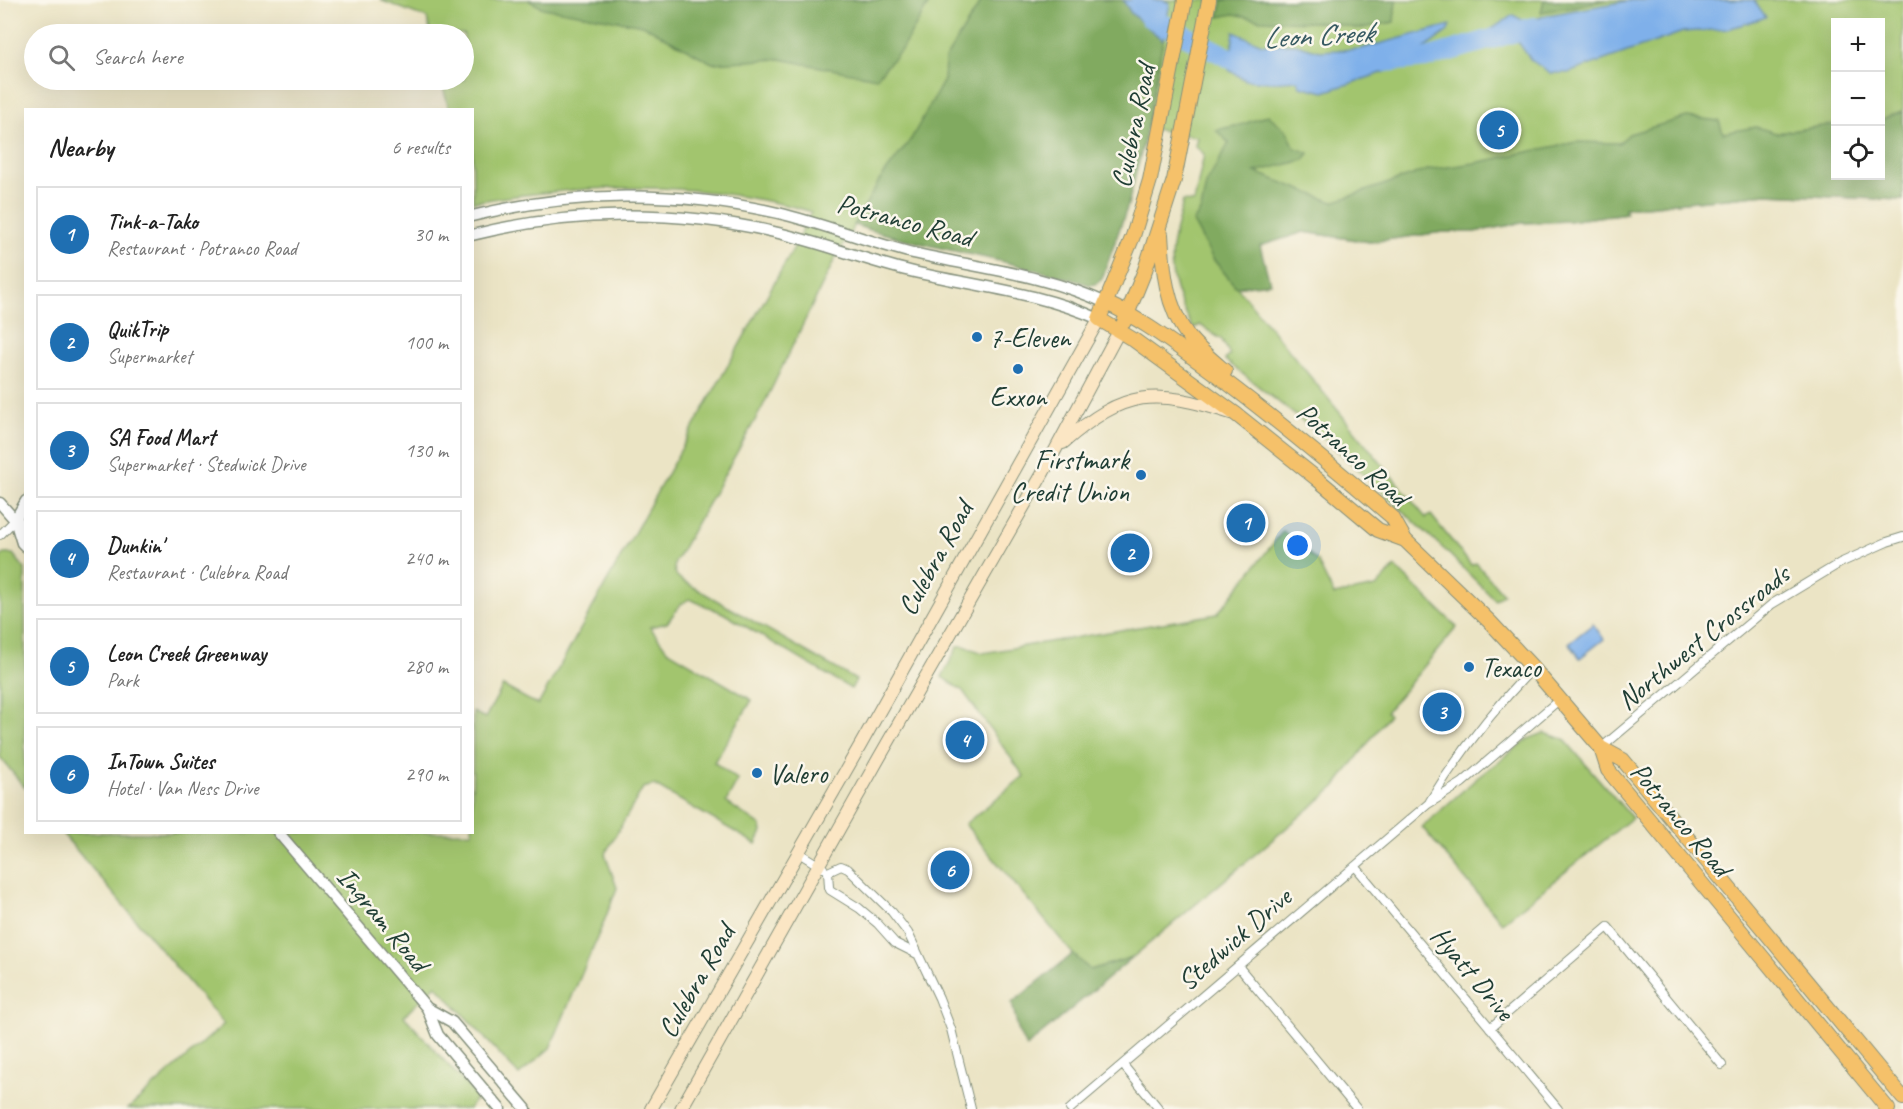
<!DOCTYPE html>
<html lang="en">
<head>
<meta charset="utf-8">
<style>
  body { margin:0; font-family:Caveat,sans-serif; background:#f2f2f2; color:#222 }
  .controls { position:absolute; right:18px; top:18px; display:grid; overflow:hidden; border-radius:0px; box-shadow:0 6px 24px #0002 }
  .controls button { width:54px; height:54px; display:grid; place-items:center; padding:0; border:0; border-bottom:2px solid #e0e0e0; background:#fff; color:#222; font:30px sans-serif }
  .you { position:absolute; left:1298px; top:546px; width:21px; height:21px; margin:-15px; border:4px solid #fff; border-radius:50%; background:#1a73e8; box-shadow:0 0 0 9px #1a73e833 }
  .badge { display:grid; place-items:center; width:39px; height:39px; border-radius:50%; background:#1f6fb2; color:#fff; font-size:20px; font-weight:700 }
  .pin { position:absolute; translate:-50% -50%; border:3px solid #fff; box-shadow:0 2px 6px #0006 }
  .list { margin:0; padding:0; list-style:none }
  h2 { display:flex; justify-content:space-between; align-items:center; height:78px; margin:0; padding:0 24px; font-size:26px }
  h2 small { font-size:20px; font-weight:400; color:#767676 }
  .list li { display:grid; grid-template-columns:39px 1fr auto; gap:18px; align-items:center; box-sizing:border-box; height:96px; margin:0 12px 12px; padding:0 12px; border:2px solid #e0e0e0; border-radius:0px }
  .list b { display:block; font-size:22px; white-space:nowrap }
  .list p { margin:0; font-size:20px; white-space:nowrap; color:#767676 }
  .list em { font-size:20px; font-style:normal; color:#767676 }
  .icon { flex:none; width:33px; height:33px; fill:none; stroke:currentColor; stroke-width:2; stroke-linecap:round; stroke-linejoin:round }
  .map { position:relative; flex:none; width:1903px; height:1109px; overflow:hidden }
  .search { position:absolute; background:#fff; box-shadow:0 6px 24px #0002; left:24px; top:24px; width:450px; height:66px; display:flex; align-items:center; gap:15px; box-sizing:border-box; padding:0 21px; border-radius:33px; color:#767676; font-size:22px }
  .panel { position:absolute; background:#fff; box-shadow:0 6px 24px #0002; left:24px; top:108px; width:450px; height:726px; border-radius:0px }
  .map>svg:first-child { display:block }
  .green { fill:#a2c56e; stroke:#608151; stroke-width:1.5; fill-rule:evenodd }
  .forest { fill:#81aa61; stroke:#50744a; stroke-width:1.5 }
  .water { fill:#7fb0ea; stroke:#4f768f; stroke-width:1.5 }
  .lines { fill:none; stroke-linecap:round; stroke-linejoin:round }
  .river { stroke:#7fb0ea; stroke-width:20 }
  .minor-casing { stroke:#85907c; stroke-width:10 }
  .tertiary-casing { stroke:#85907c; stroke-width:13 }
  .secondary-casing { stroke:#85907c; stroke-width:14 }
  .primary-casing { stroke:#85907c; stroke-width:16 }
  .minor { stroke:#fff; stroke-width:8 }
  .tertiary { stroke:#fff; stroke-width:10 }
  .secondary { stroke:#fbe6c4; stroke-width:12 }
  .primary { stroke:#f5c16b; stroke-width:14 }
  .poi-dot { fill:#1f6fb2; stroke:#fbf7ec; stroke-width:2 }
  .labels { text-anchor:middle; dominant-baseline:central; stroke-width:5; stroke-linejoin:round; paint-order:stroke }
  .street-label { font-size:28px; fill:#1f3d34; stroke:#fbf7ec }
  .poi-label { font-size:28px; fill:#1f3d34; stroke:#fbf7ec; text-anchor:start }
  .water-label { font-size:30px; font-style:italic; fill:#375a62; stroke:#fbf7ec }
</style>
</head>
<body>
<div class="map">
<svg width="1903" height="1109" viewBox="0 0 1903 1109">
  <rect width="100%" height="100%" fill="#fbf7ec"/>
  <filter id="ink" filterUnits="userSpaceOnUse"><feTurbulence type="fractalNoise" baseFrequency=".0167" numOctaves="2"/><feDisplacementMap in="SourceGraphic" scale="12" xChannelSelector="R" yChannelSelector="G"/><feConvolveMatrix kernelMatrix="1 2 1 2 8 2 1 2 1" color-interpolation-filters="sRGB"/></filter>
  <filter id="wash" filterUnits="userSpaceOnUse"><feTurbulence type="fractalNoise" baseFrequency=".008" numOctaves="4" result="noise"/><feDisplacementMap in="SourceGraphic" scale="24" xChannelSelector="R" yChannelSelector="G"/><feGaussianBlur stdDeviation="1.35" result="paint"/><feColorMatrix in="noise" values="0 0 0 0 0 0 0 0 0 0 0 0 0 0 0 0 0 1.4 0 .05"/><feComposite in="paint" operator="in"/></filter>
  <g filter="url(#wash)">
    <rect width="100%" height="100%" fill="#ebe4c5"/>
    <path class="green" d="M380,0H1903V200L1766,194L1625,208L1626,213L1568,221L1522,223L1474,232H1443L1370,242L1304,232L1214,259L1426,518L1431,515L1471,565L1476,563L1503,594L1495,600L1447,552L1324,438L1225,360L1230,355L1222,340L1200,325L1193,329C1180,303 1168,277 1172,247C1174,232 1180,216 1183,201L1194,202L1204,154L1195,146L1197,137L1133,125L862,212L835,259L762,408L675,562C673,571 675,576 683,581L856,680L851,689L723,613L689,599L680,605L667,623L650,627L667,650L752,700L714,762L738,780L726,802L761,826L762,832L756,844L654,785L643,788L605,854L617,888L603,924L550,1048L519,1075L436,985L404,1016L477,1097L469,1109H128L224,1024L62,833L472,832L473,712L485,718L503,686L538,705L793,249L811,212C791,205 767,201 745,197C654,181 563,188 473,202L472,110L449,109L441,80H464V34H431L427,18ZM1836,22H1880V176H1836Z
      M1283,531L1317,561L1334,595L1376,587L1395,567L1457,627L1386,712L1389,715L1335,787L1133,957L1090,970L1073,954L965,824L1024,776L963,691L942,677L958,646H964L983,653L1217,614Z
      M4,554H13L25,569V788L0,757V558Z
      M1544,733L1564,739L1632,818L1502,923L1422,827L1477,778L1528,739Z"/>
    <path class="forest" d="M528,0H931L901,50L876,78L780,59L712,63L643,25L543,8Z
      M982,0H1123L1131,13L1163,40L1145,137L1128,205L1102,279L1096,284L1090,285C1013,260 932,250 854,225L879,181L911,139L944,80L945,59Z
      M1223,0H1396L1394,22L1358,29L1332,23L1261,20L1234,14L1219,17Z
      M1544,0H1608L1541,12Z
      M1903,112V200L1766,194L1625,208L1626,213L1568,221L1522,223L1474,232H1443L1370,242L1304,232L1260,246L1270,283L1236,287L1213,259L1193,222L1201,210L1206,184L1229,143L1216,130L1244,124L1268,115L1287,131L1295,148L1309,153L1304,160L1255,172L1333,202L1427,170L1475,163L1576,142L1619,143L1629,134L1687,117L1719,121L1723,133L1756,127L1776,133L1835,124L1836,176H1880L1881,120L1891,115Z
      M1073,954L1090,970L1133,957L1026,1047L1019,1033L1012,1003Z"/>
    <path class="water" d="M1123,0H1163L1170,3L1163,40L1131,13Z
      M1632,0H1754L1766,17L1728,29L1683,32L1568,73H1550L1531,60L1516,39L1505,32L1490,30L1513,15L1526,22L1548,15Z
      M1450,25L1448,31L1406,62L1385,72L1324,92L1300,86L1297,80L1270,82L1245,80L1229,70L1234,32L1262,44H1296L1319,51L1360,49Z
      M1593,624L1604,639L1580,658L1569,643Z"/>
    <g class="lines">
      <path class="river" d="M1141,0L1149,17L1253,70
        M1384,62L1426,58L1533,27"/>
    </g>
  </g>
  <g filter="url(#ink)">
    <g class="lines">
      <g class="minor-casing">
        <path id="minor" d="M0,535L15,520
          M1601,748L1772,604L1840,563L1887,542L1903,537
          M1430,801C1459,753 1494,709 1533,668
          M799,853L823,868
          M1355,866L1558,1109
          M828,872L841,866L848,869L892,912L908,933L939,998L951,1029L971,1109
          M828,872L829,887L830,890L859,908L878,924L895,943L917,954
          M1238,966L1357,1109
          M1490,1028L1608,927L1722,1065
          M1123,1065L1159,1109
          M1070,1109L1428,804L1462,783L1560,699"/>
      </g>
      <g class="tertiary-casing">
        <path id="tertiary" d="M472,216C573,191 678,190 778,213C824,224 868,242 913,253C978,268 1044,274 1106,303
          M472,235C571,210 675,209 774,232C820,242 864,260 910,271C973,286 1039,292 1099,319
          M0,503L15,520L26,526
          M15,520L22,543L26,547
          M15,520L26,501
          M278,832L427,1008L438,1035L500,1109
          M427,1008L452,1022L526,1109"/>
      </g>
      <g class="secondary-casing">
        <path id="secondary" d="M1063,443C1126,388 1155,389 1231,413
          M651,1109L861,744L1099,319
          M681,1109L879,758L1043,473L1119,331"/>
      </g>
      <g class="primary-casing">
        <path id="primary" d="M1185,0L1150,180L1133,236L1099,319L1134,340L1237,415L1316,478L1378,530L1405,540
          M1161,234C1163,270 1166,306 1188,336C1198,349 1212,360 1225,371
          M1106,303C1141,319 1171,342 1202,364C1268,412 1330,464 1392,517L1405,540L1490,622L1533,668L1601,748L1623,760L1903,1098
          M1124,322L1145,270L1174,180L1209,0
          M1601,748L1608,770L1888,1109"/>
      </g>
      <use href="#minor" class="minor"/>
      <use href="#tertiary" class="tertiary"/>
      <use href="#secondary" class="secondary"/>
      <use href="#primary" class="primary"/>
    </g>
  </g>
  <g class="poi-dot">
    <circle cx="977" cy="337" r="6"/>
    <circle cx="1018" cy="369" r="6"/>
    <circle cx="1141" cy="475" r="6"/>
    <circle cx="1469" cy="667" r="6"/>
    <circle cx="757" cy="773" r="6"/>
  </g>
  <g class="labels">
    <g class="street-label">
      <text transform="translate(1133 126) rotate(-78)">Culebra Road</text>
      <text transform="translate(905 220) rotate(15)">Potranco Road</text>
      <text transform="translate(1353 454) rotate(42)">Potranco Road</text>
      <text transform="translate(935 558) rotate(-61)">Culebra Road</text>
      <text transform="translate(1703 637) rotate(-39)">Northwest Crossroads</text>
      <text transform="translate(1681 819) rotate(50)">Potranco Road</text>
      <text transform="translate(383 919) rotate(50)">Ingram Road</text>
      <text transform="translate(1234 939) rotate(-41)">Stedwick Drive</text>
      <text transform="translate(1473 973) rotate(50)">Hyatt Drive</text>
      <text transform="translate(696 981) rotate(-60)">Culebra Road</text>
    </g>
    <g class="poi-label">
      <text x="989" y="337">7-Eleven</text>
      <text x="1018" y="396" text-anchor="middle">Exxon</text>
      <text x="1129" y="459" text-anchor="end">Firstmark<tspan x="1129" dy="32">Credit Union</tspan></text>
      <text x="1481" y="667">Texaco</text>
      <text x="769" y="773">Valero</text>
    </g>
    <g class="water-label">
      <text transform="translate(1318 35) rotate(-3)">Leon Creek</text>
    </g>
  </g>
</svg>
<div class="controls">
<button>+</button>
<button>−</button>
<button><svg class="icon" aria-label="locate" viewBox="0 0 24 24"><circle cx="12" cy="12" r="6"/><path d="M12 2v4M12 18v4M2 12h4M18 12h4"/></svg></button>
</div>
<div class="you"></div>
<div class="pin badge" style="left:1246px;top:523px">1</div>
<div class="pin badge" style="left:1130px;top:553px">2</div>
<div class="pin badge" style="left:1442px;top:712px">3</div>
<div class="pin badge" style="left:965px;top:740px">4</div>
<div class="pin badge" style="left:1499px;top:130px">5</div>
<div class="pin badge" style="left:950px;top:870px">6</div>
<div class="search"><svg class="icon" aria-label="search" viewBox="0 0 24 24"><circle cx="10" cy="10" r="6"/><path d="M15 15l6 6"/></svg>Search here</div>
<section class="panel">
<h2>Nearby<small>6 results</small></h2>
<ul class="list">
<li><span class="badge">1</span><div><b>Tink-a-Tako</b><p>Restaurant · Potranco Road</p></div><em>30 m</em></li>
<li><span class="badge">2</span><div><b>QuikTrip</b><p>Supermarket</p></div><em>100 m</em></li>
<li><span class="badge">3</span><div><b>SA Food Mart</b><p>Supermarket · Stedwick Drive</p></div><em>130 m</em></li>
<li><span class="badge">4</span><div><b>Dunkin'</b><p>Restaurant · Culebra Road</p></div><em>240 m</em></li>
<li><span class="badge">5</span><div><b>Leon Creek Greenway</b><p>Park</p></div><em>280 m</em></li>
<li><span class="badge">6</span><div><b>InTown Suites</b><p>Hotel · Van Ness Drive</p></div><em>290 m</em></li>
</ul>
</section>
</div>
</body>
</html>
